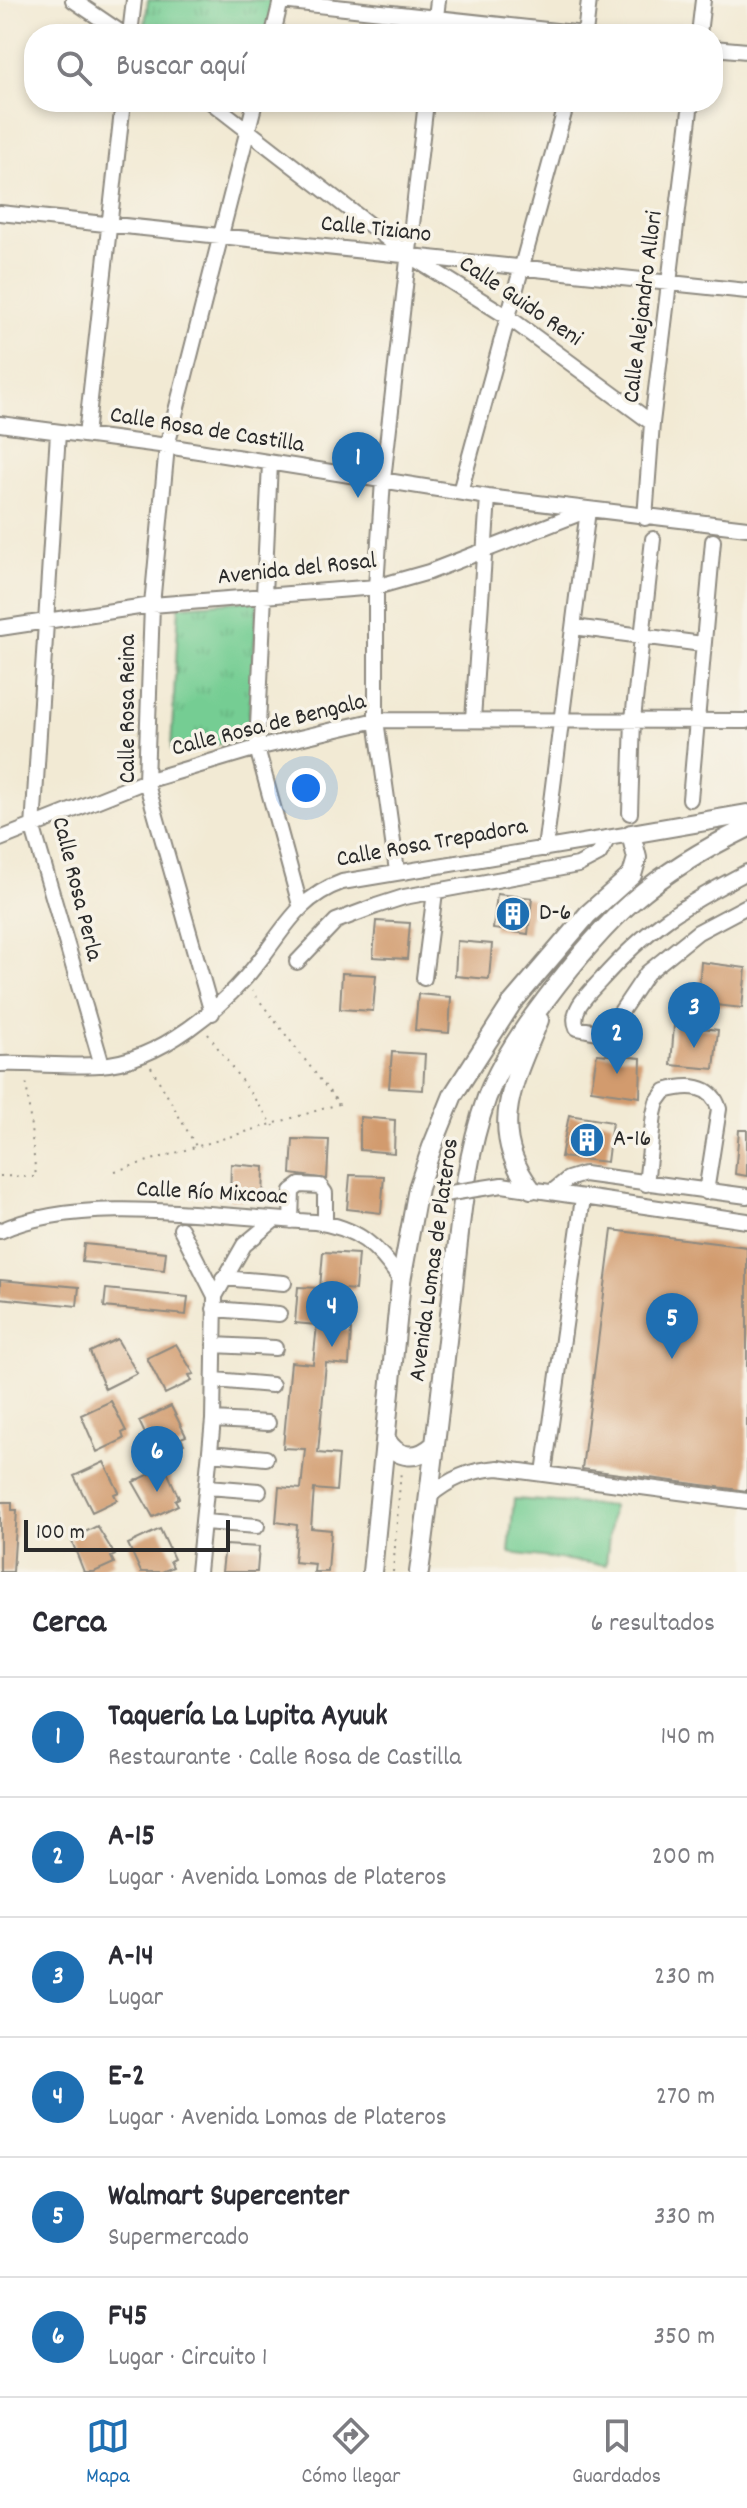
<!DOCTYPE html>
<html lang="es">
<head>
<meta charset="utf-8">
<style>
  body { margin:0; font-family:Dekko,sans-serif; background:#f7f7f7; color:#2b2b33 }
  .scale { position:absolute; left:24px; bottom:20px; width:206px; box-sizing:border-box; padding-left:8px; border:4px solid #2b2b2b; border-top:0; font-size:22px; line-height:28px; white-space:nowrap; color:#2b2b2b; -webkit-text-stroke:6px #f7f3e8; paint-order:stroke }
  .you { position:absolute; left:306px; top:788px; width:28px; height:28px; margin:-20px; border:6px solid #fff; border-radius:50%; background:#1a73e8; box-shadow:0 0 0 12px #1a73e833 }
  .badge { display:grid; place-items:center; width:52px; height:52px; border-radius:50%; background:#1f6fb2; color:#fff; font-size:26px; font-weight:700 }
  .pin { position:absolute; translate:-50% -66px; filter:drop-shadow(0 2px 4px #0008) }
  .pin::after { content:''; position:absolute; top:42px; width:28px; height:24px; background:inherit; clip-path:polygon(0 0,100% 0,50% 100%) }
  .list { margin:0; padding:0; list-style:none }
  h2 { display:flex; justify-content:space-between; align-items:center; height:104px; margin:0; padding:0 32px; font-size:34px }
  h2 small { font-size:26px; font-weight:400; color:#7c7c81 }
  .list li { display:grid; grid-template-columns:52px 1fr auto; gap:24px; align-items:center; box-sizing:border-box; height:120px; padding:0 32px; border-top:2px solid #e1e1e2 }
  .list b { display:block; font-size:30px; white-space:nowrap }
  .list p { margin:0; font-size:26px; white-space:nowrap; color:#7c7c81 }
  .list em { font-size:26px; font-style:normal; color:#7c7c81 }
  .icon { flex:none; width:44px; height:44px; fill:none; stroke:currentColor; stroke-width:2; stroke-linecap:round; stroke-linejoin:round }
  .map { position:relative; flex:none; width:747px; height:1572px; overflow:hidden }
  .search { position:absolute; background:#fff; box-shadow:0 4px 12px #0003; left:24px; right:24px; top:24px; height:88px; display:flex; align-items:center; gap:20px; box-sizing:border-box; padding:0 28px; border-radius:32px; color:#7c7c81; font-size:30px }
  .sheet { height:824px; background:#fff }
  nav { display:flex; justify-content:space-around; align-items:center; box-sizing:border-box; height:112px; border-top:2px solid #e1e1e2; background:#fff; font-size:22px; color:#7c7c81 }
  nav a { display:grid; justify-items:center; gap:4px }
  nav .on { color:#1f6fb2 }
  .map>svg:first-child { display:block }
  .park { fill:url(#park-tufts); stroke:#507c5f; stroke-width:2 }
  .garden { fill:#74cd93; stroke:#507c5f; stroke-width:2 }
  .building { fill:#d29b6e }
  .lines { fill:none; stroke-linecap:round; stroke-linejoin:round }
  .minor-casing { stroke:#8e8a80; stroke-width:18 }
  .major-casing { stroke:#8e8a80; stroke-width:22 }
  .path { stroke:#8e8a80; stroke-width:2; stroke-dasharray:2 6; stroke-linecap:butt }
  .minor { stroke:#fff; stroke-width:14 }
  .major { stroke:#fff; stroke-width:18 }
  .minor-bridge-casing { stroke:#8e8a80; stroke-width:18; stroke-linecap:butt }
  .minor-bridge { stroke:#fff; stroke-width:14 }
  .labels { text-anchor:middle; dominant-baseline:central; stroke-width:7; stroke-linejoin:round; paint-order:stroke }
  .street-label { font-size:24px; fill:#2b2b2b; stroke:#f7f3e8 }
  .poi-label { font-size:24px; fill:#2b2b2b; stroke:#f7f3e8; text-anchor:start }
</style>
</head>
<body>
<div class="map">
<svg width="747" height="1572" viewBox="0 0 747 1572">
  <defs>
    <pattern id="park-tufts" width="24" height="20" patternUnits="userSpaceOnUse" patternTransform="scale(2)"><rect width="24" height="20" fill="#74cd93"/><path d="M3 7l-1-3M5 7V3M7 7l1-3M15 17l-1-3M17 17v-4M19 17l1-3" fill="none" stroke="#65b07f"/></pattern>
  </defs>
  <rect width="100%" height="100%" fill="#f7f3e8"/>
  <filter id="ink" filterUnits="userSpaceOnUse"><feTurbulence type="fractalNoise" baseFrequency=".0125" numOctaves="2"/><feDisplacementMap in="SourceGraphic" scale="16" xChannelSelector="R" yChannelSelector="G"/><feConvolveMatrix kernelMatrix="1 2 1 2 8 2 1 2 1" color-interpolation-filters="sRGB"/></filter>
  <filter id="wash" filterUnits="userSpaceOnUse"><feTurbulence type="fractalNoise" baseFrequency=".006" numOctaves="4" result="noise"/><feDisplacementMap in="SourceGraphic" scale="32" xChannelSelector="R" yChannelSelector="G"/><feGaussianBlur stdDeviation="1.8" result="paint"/><feColorMatrix in="noise" values="0 0 0 0 0 0 0 0 0 0 0 0 0 0 0 0 0 1.4 0 .05"/><feComposite in="paint" operator="in"/></filter>
  <g filter="url(#wash)">
    <rect width="100%" height="100%" fill="#f2ead4"/>
    <path class="park" d="M148,0H273L267,34H148L144,32Z
      M258,600L247,741L171,749L179,606Z"/>
    <path class="garden" d="M514,1499L612,1506L606,1565L509,1553Z"/>
    <g id="blocks">
      <path class="building" d="M497,894L532,898L528,934L493,929Z
        M376,921L410,923L407,959L373,957Z
        M457,941L492,944L489,979L455,976Z
        M701,962L746,968L742,1008L698,1003Z
        M342,973L376,975L373,1011L340,1009Z
        M418,994L451,997L449,1033L415,1030Z
        M674,1025L718,1030L714,1069L671,1065Z
        M392,1052L425,1054L423,1090L389,1088Z
        M597,1054L641,1058L640,1097L591,1090Z
        M569,1115L612,1122L607,1162L561,1157Z
        M360,1117L395,1120L394,1153L360,1150Z
        M739,1130H747V1176L735,1174Z
        M293,1139L329,1140L327,1179L291,1174Z
        M231,1164L264,1167L263,1200H230Z
        M350,1175L384,1176L381,1213L347,1209Z
        M612,1230L747,1247V1491L582,1469Z
        M84,1244L166,1252L164,1270L82,1262Z
        M323,1252L358,1254L355,1290L333,1288L330,1328L351,1330L349,1365L326,1363L318,1453L339,1455L336,1491L314,1489L311,1528L331,1530L328,1572H314L315,1564L294,1562L297,1525L276,1522L279,1487L301,1489L305,1449L283,1448L291,1362L313,1364L317,1325L295,1323L298,1287L320,1288Z
        M0,1280L79,1287L77,1306L0,1298Z
        M106,1289L188,1297L186,1315L104,1307Z
        M117,1339L137,1373L105,1389L90,1352Z
        M176,1344L194,1374L189,1375L192,1381L165,1394L147,1358Z
        M111,1401L126,1431L122,1433L124,1439L97,1452L81,1415Z
        M171,1406L186,1436L181,1438L184,1444L156,1457L139,1421Z
        M104,1462L119,1492L114,1494L117,1500L92,1512L74,1476Z
        M165,1467L179,1498L175,1500L178,1505L153,1517L133,1482Z
        M0,1502H12V1510H17L13,1572H0Z
        M97,1526L115,1555L111,1557L114,1563L94,1572H84L71,1539Z
        M160,1529L174,1559L170,1561L173,1567L162,1572H141L128,1544Z
        M225,1545L259,1547L257,1572H222Z"/>
    </g>
  </g>
  <g filter="url(#ink)">
    <use href="#blocks" fill-opacity="0" stroke="#8e8a80" stroke-width="2"/>
    <g class="lines">
      <g class="minor-casing">
        <path id="minor" d="M73,0L123,34
          M281,1L584,34
          M130,34L134,0
          M273,34L281,0
          M434,34L438,0
          M585,34L589,0
          M699,34L703,0
          M713,48L747,51
          M211,102L407,254L508,317L652,423
          M0,213L747,291
          M0,424L167,446L488,497L747,528
          M58,433L33,828L102,1065
          M86,435L123,102
          M270,463L257,748L300,905
          M460,492L567,102
          M645,518L652,423L691,102
          M574,627L702,644
          M0,628L152,605L376,587L429,572L588,510L545,849
          M473,719L488,497
          M690,799L713,541
          M630,813L633,719L653,539
          M0,839L146,781L257,748L376,720L747,721
          M397,871L376,720V587L383,480L426,102
          M747,872C682,906 649,926 600,981C589,993 569,1010 577,1028L597,1032L610,1028L647,973L698,932L747,906
          M297,962L336,921L376,906L404,897L578,865L599,854L608,838
          M424,978L435,892
          M212,1013L146,781L152,605L167,446L255,102
          M0,1064C33,1063 66,1067 99,1065C159,1062 225,1006 260,960C286,926 300,897 342,882L631,834
          M646,1184L654,1114L657,1102L665,1091C688,1084 712,1084 719,1109L706,1192
          M502,1185L747,1221
          M552,1192L568,1179L584,1174L747,1196
          M291,1221L292,1191L300,1185L320,1186L325,1193V1223
          M181,1229L215,1296
          M0,1231C84,1193 223,1218 315,1222C356,1227 379,1246 401,1281
          M223,1278L284,1283
          M214,1309L279,1314
          M214,1345L275,1348
          M215,1380L272,1385
          M213,1420L268,1423
          M210,1453L266,1458
          M544,1473L583,1198
          M208,1487L259,1491
          M428,1497C450,1479 469,1470 498,1468L747,1501
          M204,1522L257,1526
          M198,1572L213,1420L215,1296L244,1245L274,1220"/>
      </g>
      <g class="major-casing">
        <path id="major" d="M531,1189C486,1130 514,1081 539,1020
          M386,1439C397,1460 418,1460 434,1445
          M372,1572L401,1281L418,1188L432,1147L453,1095L512,1003L588,914L632,875L637,858L631,834L747,814
          M419,1572C432,1478 442,1383 453,1288C460,1225 465,1158 487,1097C501,1061 523,1029 546,999C610,914 651,875 747,828"/>
      </g>
      <path class="path" d="M208,1034L274,1126
        M151,1067L197,1148
        M115,1171L339,1104L252,991
        M0,1176L36,1177L26,1079
        M417,1300L434,1301
        M393,1572L401,1470"/>
      <use href="#minor" class="minor"/>
      <use href="#major" class="major"/>
      <g class="minor-bridge-casing">
        <path id="minor-bridge" d="M438,1195L502,1185"/>
      </g>
      <use href="#minor-bridge" class="minor-bridge"/>
    </g>
  </g>
  <defs>
    <g id="building-disc" transform="scale(1.8)"><circle r="9.5" fill="#1f6fb2" stroke="#f7f3e8"/><path d="M-4-6H4V6H1V3H-1V6H-4ZM-2.5-4.3h1.7v1.8h-1.7ZM.8-4.3h1.7v1.8H.8ZM-2.5-1h1.7V.8h-1.7ZM.8-1h1.7V.8H.8Z" fill="#fff"/></g>
  </defs>
  <g fill-rule="evenodd">
    <use href="#building-disc" x="513" y="914"/>
    <use href="#building-disc" x="587" y="1140"/>
  </g>
  <g class="labels">
    <g class="street-label">
      <text transform="translate(376 230) rotate(6)">Calle Tiziano</text>
      <text transform="translate(520 302) rotate(34)">Calle Guido Reni</text>
      <text transform="translate(644 307) rotate(-83)">Calle Alejandro Allori</text>
      <text transform="translate(207 431) rotate(9)">Calle Rosa de Castilla</text>
      <text transform="translate(297 570) rotate(-6)">Avenida del Rosal</text>
      <text transform="translate(129 709) rotate(-90)">Calle Rosa Reina</text>
      <text transform="translate(269 726) rotate(-14)">Calle Rosa de Bengala</text>
      <text transform="translate(432 844) rotate(-10)">Calle Rosa Trepadora</text>
      <text transform="translate(76 889) rotate(76)">Calle Rosa Perla</text>
      <text transform="translate(212 1194) rotate(3)">Calle Río Mixcoac</text>
      <text transform="translate(435 1260) rotate(-82)">Avenida Lomas de Plateros</text>
    </g>
    <g class="poi-label">
      <text x="539" y="914">D-6</text>
      <text x="613" y="1140">A-16</text>
    </g>
  </g>
</svg>
<div class="scale">100 m</div>
<div class="you"></div>
<div class="pin badge" style="left:358px;top:498px">1</div>
<div class="pin badge" style="left:617px;top:1074px">2</div>
<div class="pin badge" style="left:694px;top:1048px">3</div>
<div class="pin badge" style="left:332px;top:1347px">4</div>
<div class="pin badge" style="left:672px;top:1359px">5</div>
<div class="pin badge" style="left:157px;top:1492px">6</div>
<div class="search"><svg class="icon" aria-label="search" viewBox="0 0 24 24"><circle cx="10" cy="10" r="6"/><path d="M15 15l6 6"/></svg>Buscar aquí</div>
</div>
<section class="sheet">
<h2>Cerca<small>6 resultados</small></h2>
<ul class="list">
<li><span class="badge">1</span><div><b>Taquería La Lupita Ayuuk</b><p>Restaurante · Calle Rosa de Castilla</p></div><em>140 m</em></li>
<li><span class="badge">2</span><div><b>A-15</b><p>Lugar · Avenida Lomas de Plateros</p></div><em>200 m</em></li>
<li><span class="badge">3</span><div><b>A-14</b><p>Lugar</p></div><em>230 m</em></li>
<li><span class="badge">4</span><div><b>E-2</b><p>Lugar · Avenida Lomas de Plateros</p></div><em>270 m</em></li>
<li><span class="badge">5</span><div><b>Walmart Supercenter</b><p>Supermercado</p></div><em>330 m</em></li>
<li><span class="badge">6</span><div><b>F45</b><p>Lugar · Circuito 1</p></div><em>350 m</em></li>
</ul>
</section>
<nav>
<a class="on"><svg class="icon" aria-label="map" viewBox="0 0 24 24"><path d="M3 6l6-2 6 2 6-2v14l-6 2-6-2-6 2zM9 4v14M15 6v14"/></svg>Mapa</a>
<a><svg class="icon" aria-label="directions" viewBox="0 0 24 24"><path d="M12 3l9 9-9 9-9-9zM9 14v-3h6M13 9l2 2-2 2"/></svg>Cómo llegar</a>
<a><svg class="icon" aria-label="saved" viewBox="0 0 24 24"><path d="M7 4h10v16l-5-4-5 4z"/></svg>Guardados</a>
</nav>
</body>
</html>
